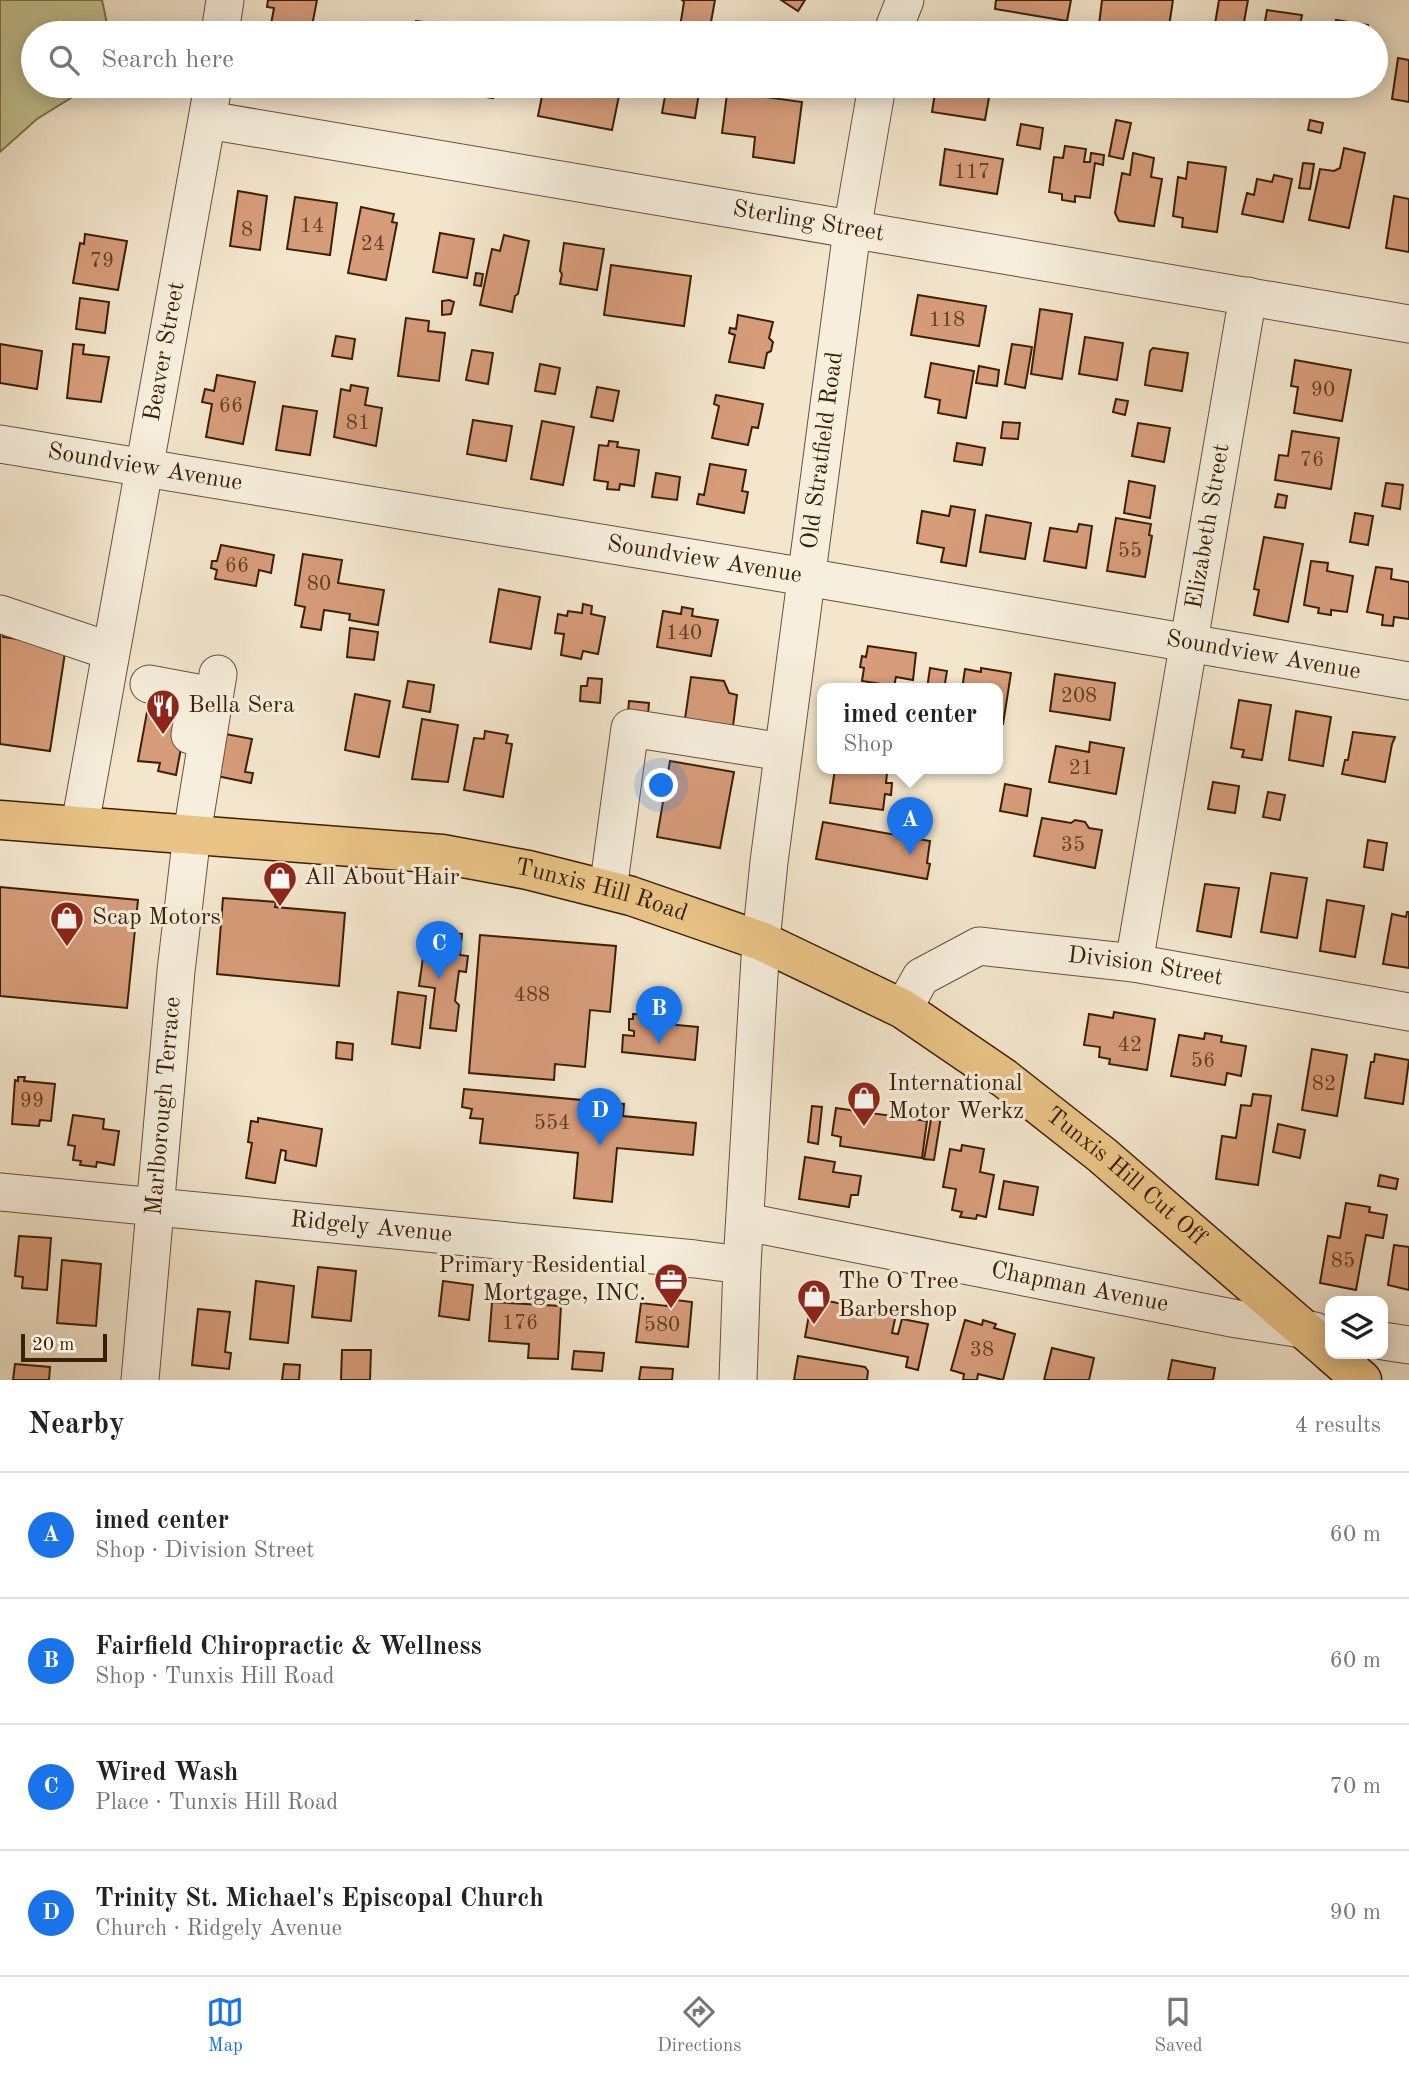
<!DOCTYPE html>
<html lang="en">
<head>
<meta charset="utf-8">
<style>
  body { margin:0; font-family:"Old Standard TT",serif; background:#f2f2f2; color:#222 }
  .controls { position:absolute; right:21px; bottom:21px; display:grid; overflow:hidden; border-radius:14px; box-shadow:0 4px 18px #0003 }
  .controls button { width:63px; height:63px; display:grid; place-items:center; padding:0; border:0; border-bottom:2px solid #e0e0e0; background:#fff; color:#222; font:35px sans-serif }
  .scale { position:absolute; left:21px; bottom:18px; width:86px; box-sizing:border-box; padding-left:7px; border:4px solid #3b2005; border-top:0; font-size:19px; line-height:24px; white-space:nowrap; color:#3b2005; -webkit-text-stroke:5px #f7efde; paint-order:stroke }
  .you { position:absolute; left:662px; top:786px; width:24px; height:24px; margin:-18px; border:5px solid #fff; border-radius:50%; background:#1a73e8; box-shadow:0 0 0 10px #1a73e833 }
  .badge { display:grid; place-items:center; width:46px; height:46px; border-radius:50%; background:#1a73e8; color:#fff; font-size:23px; font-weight:700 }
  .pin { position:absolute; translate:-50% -58px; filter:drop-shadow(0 2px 4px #0008) }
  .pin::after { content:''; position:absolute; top:37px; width:24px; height:21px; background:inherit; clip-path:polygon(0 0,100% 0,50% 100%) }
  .popup { position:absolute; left:817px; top:683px; width:186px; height:91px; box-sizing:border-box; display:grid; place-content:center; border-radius:14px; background:#fff; filter:drop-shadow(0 2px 5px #0005); font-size:23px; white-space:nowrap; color:#767676 }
  .popup b { font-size:26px; color:#222 }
  .popup::after { content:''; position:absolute; left:50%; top:100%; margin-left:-14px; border:14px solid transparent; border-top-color:#fff }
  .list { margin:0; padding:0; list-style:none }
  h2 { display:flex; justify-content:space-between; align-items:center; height:91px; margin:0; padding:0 28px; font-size:30px }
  h2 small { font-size:23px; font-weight:400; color:#767676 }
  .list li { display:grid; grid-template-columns:46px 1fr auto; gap:21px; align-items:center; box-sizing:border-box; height:126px; padding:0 28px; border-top:2px solid #e0e0e0 }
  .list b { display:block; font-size:26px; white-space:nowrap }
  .list p { margin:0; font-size:23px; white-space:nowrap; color:#767676 }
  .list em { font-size:23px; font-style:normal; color:#767676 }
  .icon { flex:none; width:38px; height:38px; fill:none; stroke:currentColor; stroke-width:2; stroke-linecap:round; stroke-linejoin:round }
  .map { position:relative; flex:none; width:1409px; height:1380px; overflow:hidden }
  .search { position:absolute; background:#fff; box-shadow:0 4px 18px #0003; left:21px; right:21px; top:21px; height:77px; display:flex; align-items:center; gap:18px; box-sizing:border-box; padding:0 24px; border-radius:38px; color:#767676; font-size:26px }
  .sheet { height:595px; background:#fff }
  nav { display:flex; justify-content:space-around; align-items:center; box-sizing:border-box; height:98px; border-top:2px solid #e0e0e0; background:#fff; font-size:19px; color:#767676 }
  nav a { display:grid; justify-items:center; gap:4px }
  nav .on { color:#1a73e8 }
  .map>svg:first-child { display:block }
  .green { fill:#c3c393; stroke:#7f724c; stroke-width:2 }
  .building { fill:#d79c7a; stroke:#3b2005; stroke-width:2 }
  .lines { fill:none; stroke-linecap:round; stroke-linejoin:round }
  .minor-casing { stroke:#695237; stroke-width:39 }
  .major-casing { stroke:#3b2005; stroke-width:41 }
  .minor { stroke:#f7efde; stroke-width:37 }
  .major { stroke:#eac386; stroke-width:38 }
  .labels { text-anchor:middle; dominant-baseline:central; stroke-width:6; stroke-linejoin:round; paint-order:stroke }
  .number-label { font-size:21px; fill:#623f22 }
  .street-label { font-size:24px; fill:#3b2005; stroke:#f7efde }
  .poi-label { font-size:24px; fill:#3b2005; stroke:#f7efde; text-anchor:start }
</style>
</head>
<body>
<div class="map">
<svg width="1409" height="1380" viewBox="0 0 1409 1380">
  <rect width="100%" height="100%" fill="#f3e6cd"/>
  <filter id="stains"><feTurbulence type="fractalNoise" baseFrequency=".00286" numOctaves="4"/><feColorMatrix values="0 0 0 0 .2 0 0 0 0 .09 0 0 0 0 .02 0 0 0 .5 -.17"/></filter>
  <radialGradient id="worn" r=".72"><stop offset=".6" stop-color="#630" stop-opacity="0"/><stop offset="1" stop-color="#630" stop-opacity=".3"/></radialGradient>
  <path class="green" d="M0,0H102L109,33H33V86H90L37,119L0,152Z"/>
  <path class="building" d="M268,0H317L311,31L271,24L274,8L267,7Z
    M682,0H715L709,33H679L684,2Z
    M781,0H805L798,11Z
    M996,0H1071L1067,21L995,9Z
    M1102,0H1173L1168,33H1139L1140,31L1099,25Z
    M1219,0H1248L1242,33H1222L1223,25L1215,24Z
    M1267,10L1302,15L1300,25L1334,31L1336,20L1368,25L1367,33H1263Z
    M416,21L440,24L439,33H414Z
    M1398,58L1409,60V102L1392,99Z
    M454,86H495L493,98L453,92Z
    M544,86H621L612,130L538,116Z
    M670,86H700L695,118L662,113L665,96H668Z
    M728,86H767L765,97L802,102L794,163L753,157L755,137L722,133Z
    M936,86H991L985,120L932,112Z
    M1177,86H1206L1204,94L1176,89Z
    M1116,120L1131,123L1123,159L1109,156Z
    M1310,120L1323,123L1321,133L1308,130Z
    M1021,124L1043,128L1040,149L1017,145Z
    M1065,146L1086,149L1084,162H1090L1091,153L1104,155L1103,165L1095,163L1090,198L1075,196V202L1062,200V194L1049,192L1054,157L1063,158Z
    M1344,148L1365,153L1349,228L1309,220L1320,169L1334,171L1340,168Z
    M945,149L1003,159L997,194L940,185Z
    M1133,153L1154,158L1151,177L1162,179L1154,226L1119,221L1115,213L1122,173L1130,175Z
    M1188,162L1226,167L1217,232L1182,227L1183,218L1173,216L1178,177L1186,179Z
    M1303,163L1314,164L1310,189L1299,188Z
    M1274,175L1292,179L1283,222L1242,214L1247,193L1254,195L1257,179L1272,182Z
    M238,191L267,196L260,250L230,246Z
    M1394,196L1409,199V252L1386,248Z
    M295,197L337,203L330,255L287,249Z
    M361,207L394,214L392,222L397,223L386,280L348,273Z
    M440,233L474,239L467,278L433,272Z
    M85,234L127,241L118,290L73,283L80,243L84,244Z
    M504,235L529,241L518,294L515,296L512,312L480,305L492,249L500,251Z
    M564,243L604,249L597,290L560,284L562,274L560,271Z
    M611,265L691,276L684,326L604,315Z
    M476,273L483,274L481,286L474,285Z
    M918,295L986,306L979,346L911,335Z
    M80,298L109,302L105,333L76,329Z
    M449,300L454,302L451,314L442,315V301Z
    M1040,309L1072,314L1062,379L1031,374Z
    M738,315L773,322L769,338L773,342L771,351L767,353L764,368L729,362L735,335L729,333L730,328L736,329Z
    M406,318L429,321L428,331L445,333L439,381L398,376Z
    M336,336L355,339L352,359L332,356Z
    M1085,337L1123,343L1117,380L1079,374Z
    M0,344L42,351L37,389L0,383Z
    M73,344L84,345L83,354L109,357L101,402L67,398Z
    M1012,344L1032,347L1025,388L1005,384Z
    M1153,348L1188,353L1182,391L1145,385L1150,351Z
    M472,350L493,353L488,384L466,380Z
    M1295,360L1351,370L1342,421L1294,413L1298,387L1291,386Z
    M931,363L974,371L966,418L938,413L940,400L925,397Z
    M540,364L560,368L555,394L535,391Z
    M979,366L999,370L997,386L976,383Z
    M217,375L255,382L243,444L206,437L212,404L202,402L205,389L214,391Z
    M351,385L368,388L365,405L382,408L376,446L334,437L341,389L350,391Z
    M597,387L619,391L613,421L591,417Z
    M716,395L763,404L758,428L752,427L748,445L712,438L719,406L714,404Z
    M1116,399L1128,401L1125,415L1113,412Z
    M283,406L317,411L310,455L276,450Z
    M473,420L512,426L506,461L467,454Z
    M542,421L574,427L563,485L531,479Z
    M1003,422L1020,423L1018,439L1001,438Z
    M1138,423L1170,428L1164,462L1132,456Z
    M1292,431L1339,438L1331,489L1275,480L1279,455L1288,456Z
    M609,441L618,442L617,447L639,450L634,486L620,484L619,490L607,489L608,482L594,480L599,445L608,446Z
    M957,443L985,448L982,465L954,461Z
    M710,464L746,470L742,491L748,492L744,513L697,504L699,494L704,495Z
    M656,473L680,477L677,500L652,497Z
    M1129,481L1155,486L1150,518L1124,513Z
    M1386,483L1403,485L1400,509L1382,506Z
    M1278,494L1287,496L1285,508L1275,507Z
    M951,506L975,510L966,566L941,562L944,548L917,543L922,511L949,516Z
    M1355,513L1373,516L1368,545L1350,542Z
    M986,515L1031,523L1025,559L980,552Z
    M1116,518L1151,524L1149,535L1152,536L1145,577L1107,571Z
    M1079,524L1092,526L1086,568L1044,561L1050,528L1077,532Z
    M1264,537L1303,544L1288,622L1254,615L1259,590L1254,589Z
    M221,545L274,555L271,573L259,570L256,586L215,579L217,570L211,568L212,561H217Z
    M303,554L342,560L338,583L384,590L378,625L349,620L350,614L324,610L321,630L301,627L305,607L295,605Z
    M1311,561L1328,563L1327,571L1353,576L1347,612L1331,610V615L1318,613L1319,608L1304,605Z
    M1376,567L1392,569L1391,579L1409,582V619L1394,617L1393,626L1382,625L1383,615L1367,612Z
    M499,589L540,597L531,649L490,642Z
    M583,604L592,606L591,614L605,617L598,654L583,651L581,659L561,655L564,634L555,633L558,614L567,616L568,611L582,613Z
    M682,607L693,609L692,616L718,620L711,656L657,647L663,611L681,614Z
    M0,620H5L3,637L66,646L50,751L0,744Z
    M350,628L378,632L374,660L347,657Z
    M868,646L916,653L913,680L896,677L894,686L862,681L864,668L860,667L862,656L866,657Z
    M930,668L947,671L944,689H927Z
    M981,668L1011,673L1003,724L998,723V689H962L965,669L981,672Z
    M1055,674L1115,683L1110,720L1050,711Z
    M691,677L724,681L729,693L737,695L733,726L685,719Z
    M588,678L602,679L600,703L580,701L581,686H587Z
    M408,681L434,685L430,712L403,707Z
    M355,694L390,701L379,757L345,750Z
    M156,699L189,705L176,775L158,771L160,763L138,761L147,712L153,711Z
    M1239,700L1271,705L1262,760L1242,757L1244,750L1231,748Z
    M629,701L649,703L648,714L628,713Z
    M1296,711L1331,717L1323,766L1289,760Z
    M422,719L458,725L448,782L412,779Z
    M485,731L508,735L506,743L512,744L503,797L464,790L474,738L484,739Z
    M215,732L252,739L245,772L253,773L251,783L207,774Z
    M1353,732L1395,737L1392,744L1385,782L1342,774L1345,760H1348Z
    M1090,742L1124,748L1116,794L1049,782L1056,746L1089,752Z
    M670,761L734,772L720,848L657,837Z
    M835,769H861L887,773L886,783H892L891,795L885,794L883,810L830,803Z
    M1213,782L1239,786L1235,813L1208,809Z
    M1005,784L1031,789L1027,816L1000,811Z
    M1268,792L1285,795L1280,820L1263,817Z
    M1042,818L1071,823L1075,820L1085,822L1089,828L1102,830L1095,868L1034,856Z
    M823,822L930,841L927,863L930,864L927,879L816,859Z
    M1368,840L1387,843L1383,870L1364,867Z
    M1271,873L1307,878L1297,938L1261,932Z
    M1205,884L1239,888L1231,937L1197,931Z
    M0,887L138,900L127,1008L0,996Z
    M223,898L276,902L275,907L345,913L339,986L217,974Z
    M1327,900L1364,906L1355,957L1320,951Z
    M1407,912H1409V968L1383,964L1392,914L1406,917Z
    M437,931L462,934L460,955L468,956L466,972L459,971L455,1001L459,1005L456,1031L430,1028L435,988L419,986L425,943L435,944Z
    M480,935L616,946L610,1012L590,1010L585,1067L555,1064L554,1080L469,1073Z
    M398,992L426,996L420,1048L392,1044Z
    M1114,1012L1155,1019L1147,1070L1109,1064L1110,1059L1099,1057L1100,1047L1084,1045L1089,1014L1113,1018Z
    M633,1014L658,1015L666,1024L698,1027L695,1060L622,1052L623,1035L634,1036V1031L629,1030V1019H633Z
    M1205,1033L1222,1036L1221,1042L1246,1046L1241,1076L1227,1073L1225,1085L1171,1076L1179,1035L1204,1039Z
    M337,1042L353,1044L352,1060L336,1058Z
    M1312,1049L1347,1055L1337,1116L1302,1110Z
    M1375,1054L1409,1060L1403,1104L1365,1098L1371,1062H1374Z
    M18,1077H25L24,1081L55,1084L51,1121L40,1120L39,1126L12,1124L15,1080L18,1081Z
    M464,1089L624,1104L623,1116L696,1123L693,1155L617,1148L612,1202L574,1198L578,1153L480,1143L483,1119L470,1118L472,1109L462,1107Z
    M1253,1094L1271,1096L1258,1185L1216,1179L1222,1136L1236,1138L1241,1105L1251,1106Z
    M812,1106L822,1107L818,1144L808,1142Z
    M836,1108L927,1121L922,1158L840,1146L841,1137L832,1135Z
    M933,1108L942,1110L934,1160L924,1159Z
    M73,1115L104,1119L103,1129L119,1131L114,1165L97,1162L96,1167L80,1165L81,1161L73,1160L75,1146L68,1145Z
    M258,1118L322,1129L316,1166L285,1160L286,1151L281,1150L275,1183L246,1178L252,1143L248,1142L251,1121L258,1122Z
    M1278,1124L1305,1130L1300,1158L1273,1152Z
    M962,1145L984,1149L980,1172L994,1175L986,1217L977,1215L976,1219L960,1217L962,1212L952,1210L956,1189L943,1187L950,1149L961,1151Z
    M805,1157L835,1162L833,1172L861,1176L858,1195H851L849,1207L799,1199Z
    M1380,1175L1398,1179L1396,1189L1378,1186Z
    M1004,1181L1038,1187L1033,1215L999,1209Z
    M1346,1203L1370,1207L1369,1212L1387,1215L1383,1238L1366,1235L1356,1290L1320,1283L1328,1236L1340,1238Z
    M19,1236L51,1238L47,1290L22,1288L23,1277L15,1276Z
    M1394,1245L1409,1247V1290L1388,1285Z
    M62,1260L101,1264L96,1326L57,1323Z
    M318,1267L356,1271L351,1321L312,1317Z
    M256,1281L294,1286L288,1343L250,1339Z
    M443,1281L473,1285L469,1320L439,1316Z
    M668,1299L692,1302L688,1347L636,1342L641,1303L667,1306Z
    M817,1299L896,1314L892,1333L898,1334L902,1319L928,1324L918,1370L906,1367L908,1357L805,1337L809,1315L813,1316Z
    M492,1302L561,1306L558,1359L528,1358L529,1344L489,1341Z
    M198,1309L230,1312L225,1352L231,1353L229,1369L192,1365Z
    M965,1320L982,1325L983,1320L996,1324L994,1328L1015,1334L1003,1380L978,1374L977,1380H963L964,1374L951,1370Z
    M1052,1348L1094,1358L1089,1380H1044Z
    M342,1350H371L370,1380H341Z
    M574,1351L604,1353L602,1371L572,1369Z
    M798,1356L865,1367L868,1371L867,1380H794Z
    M1172,1360L1215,1368L1213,1380H1168Z
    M15,1364L50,1367L49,1380H13Z
    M284,1364L300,1365L299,1380H282Z
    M641,1367L673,1369L672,1380H639Z"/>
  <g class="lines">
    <g class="minor-casing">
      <g id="minor">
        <path d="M220,33L225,0"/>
        <path d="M892,33L905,0"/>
        <path id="s1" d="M208,120L1409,324"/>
        <path id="s2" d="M0,444L806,577L1409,681"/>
        <path d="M0,614L110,651"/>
        <path d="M149,684L197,693L190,735"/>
        <path id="s3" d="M80,825L213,86"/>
        <path d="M608,890L630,728L783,752"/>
        <path id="s4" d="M1134,963L1248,296"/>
        <path id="s5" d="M903,1009L921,977L979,946L1134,963L1409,1012"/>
        <path id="s6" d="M0,1192L695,1259L742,1265"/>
        <path id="s7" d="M746,1222L1237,1319L1315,1331"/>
        <path d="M1383,1341L1409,1345"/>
        <path id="s8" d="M140,1380L176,971L192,834L218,674"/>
        <path id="s9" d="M738,1380L742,1265L761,941L769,862L852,230L877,86"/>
      </g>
    </g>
    <g class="major-casing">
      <g id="major">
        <path id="s10" d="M0,820L442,854L528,870L631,896L761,941L903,1009L1004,1078L1102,1155L1330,1352"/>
        <path d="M1332,1354L1362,1380"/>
      </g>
    </g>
    <use href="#minor" class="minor"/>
    <use href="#major" class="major"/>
  </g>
  <defs>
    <g id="restaurant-pin" transform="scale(1.75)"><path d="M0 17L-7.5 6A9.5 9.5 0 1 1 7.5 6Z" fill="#8f2418" stroke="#f7efde"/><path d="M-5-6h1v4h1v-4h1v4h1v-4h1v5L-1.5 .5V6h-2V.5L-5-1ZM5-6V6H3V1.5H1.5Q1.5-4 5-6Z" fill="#fff"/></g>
    <g id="shop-pin" transform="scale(1.75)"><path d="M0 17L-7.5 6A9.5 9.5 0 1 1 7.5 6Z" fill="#8f2418" stroke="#f7efde"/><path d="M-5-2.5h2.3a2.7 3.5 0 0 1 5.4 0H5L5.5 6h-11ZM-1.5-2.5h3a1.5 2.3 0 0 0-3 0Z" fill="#fff"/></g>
    <g id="office-pin" transform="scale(1.75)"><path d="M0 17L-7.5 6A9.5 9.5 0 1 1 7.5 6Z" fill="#8f2418" stroke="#f7efde"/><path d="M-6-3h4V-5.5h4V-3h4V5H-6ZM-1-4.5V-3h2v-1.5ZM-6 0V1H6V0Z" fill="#fff"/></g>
  </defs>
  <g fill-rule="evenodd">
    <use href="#restaurant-pin" x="163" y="706"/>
    <use href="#shop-pin" x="280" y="878"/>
    <use href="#shop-pin" x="67" y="918"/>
    <use href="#shop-pin" x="864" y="1098"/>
    <use href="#office-pin" x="671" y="1280"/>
    <use href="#shop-pin" x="814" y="1296"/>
  </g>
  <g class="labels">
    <g class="number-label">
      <text x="972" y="172">117</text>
      <text x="312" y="226">14</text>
      <text x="247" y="230">8</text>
      <text x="373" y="244">24</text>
      <text x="102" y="261">79</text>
      <text x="947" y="320">118</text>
      <text x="1323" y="390">90</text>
      <text x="231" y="406">66</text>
      <text x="358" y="423">81</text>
      <text x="1312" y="460">76</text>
      <text x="1130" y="551">55</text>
      <text x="237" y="566">66</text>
      <text x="319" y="584">80</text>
      <text x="684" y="633">140</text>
      <text x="1079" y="696">208</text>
      <text x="1081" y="768">21</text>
      <text x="1073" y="845">35</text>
      <text x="532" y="995">488</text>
      <text x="1130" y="1045">42</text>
      <text x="1203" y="1061">56</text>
      <text x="1324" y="1084">82</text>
      <text x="32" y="1101">99</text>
      <text x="552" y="1123">554</text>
      <text x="1343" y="1261">85</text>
      <text x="520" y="1323">176</text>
      <text x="662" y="1325">580</text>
      <text x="982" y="1350">38</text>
    </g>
    <g class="street-label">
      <text stroke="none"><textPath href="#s1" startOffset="609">Sterling Street</textPath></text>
      <text stroke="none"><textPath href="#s3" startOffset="481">Beaver Street</textPath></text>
      <text stroke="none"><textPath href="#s9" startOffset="934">Old Stratfield Road</textPath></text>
      <text stroke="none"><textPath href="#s2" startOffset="147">Soundview Avenue</textPath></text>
      <text stroke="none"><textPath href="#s4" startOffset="443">Elizabeth Street</textPath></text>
      <text stroke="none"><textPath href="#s2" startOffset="714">Soundview Avenue</textPath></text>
      <text stroke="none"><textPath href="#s2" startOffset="1281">Soundview Avenue</textPath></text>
      <text stroke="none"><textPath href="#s10" startOffset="607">Tunxis Hill Road</textPath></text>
      <text stroke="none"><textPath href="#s5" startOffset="270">Division Street</textPath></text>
      <text stroke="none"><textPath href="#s8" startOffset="275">Marlborough Terrace</textPath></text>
      <text stroke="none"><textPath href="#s10" startOffset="1211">Tunxis Hill Cut Off</textPath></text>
      <text stroke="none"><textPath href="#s6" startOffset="373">Ridgely Avenue</textPath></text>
      <text stroke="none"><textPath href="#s7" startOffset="340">Chapman Avenue</textPath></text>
    </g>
    <g class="poi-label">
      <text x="188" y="706">Bella Sera</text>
      <text x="304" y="878">All About Hair</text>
      <text x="92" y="918">Scap Motors</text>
      <text x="888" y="1084">International<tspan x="888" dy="28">Motor Werkz</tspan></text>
      <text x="646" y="1266" text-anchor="end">Primary Residential<tspan x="646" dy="28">Mortgage, INC.</tspan></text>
      <text x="838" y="1282">The O Tree<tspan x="838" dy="28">Barbershop</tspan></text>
    </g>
  </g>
  <rect width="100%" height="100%" filter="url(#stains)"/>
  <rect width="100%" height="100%" fill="url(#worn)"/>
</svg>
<div class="controls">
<button><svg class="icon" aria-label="layers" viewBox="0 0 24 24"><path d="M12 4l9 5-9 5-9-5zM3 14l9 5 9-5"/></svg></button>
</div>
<div class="scale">20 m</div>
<div class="you"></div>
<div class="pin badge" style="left:910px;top:855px">A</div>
<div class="popup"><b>imed center</b>Shop</div>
<div class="pin badge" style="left:659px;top:1044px">B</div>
<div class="pin badge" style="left:439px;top:979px">C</div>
<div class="pin badge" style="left:600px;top:1146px">D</div>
<div class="search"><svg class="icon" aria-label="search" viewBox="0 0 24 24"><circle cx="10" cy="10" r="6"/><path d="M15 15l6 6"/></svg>Search here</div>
</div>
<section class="sheet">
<h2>Nearby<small>4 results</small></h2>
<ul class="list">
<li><span class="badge">A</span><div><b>imed center</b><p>Shop · Division Street</p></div><em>60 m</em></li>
<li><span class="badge">B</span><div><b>Fairfield Chiropractic &amp; Wellness</b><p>Shop · Tunxis Hill Road</p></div><em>60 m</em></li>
<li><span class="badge">C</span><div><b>Wired Wash</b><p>Place · Tunxis Hill Road</p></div><em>70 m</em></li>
<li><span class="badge">D</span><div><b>Trinity St. Michael's Episcopal Church</b><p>Church · Ridgely Avenue</p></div><em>90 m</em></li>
</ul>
</section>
<nav>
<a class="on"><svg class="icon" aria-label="map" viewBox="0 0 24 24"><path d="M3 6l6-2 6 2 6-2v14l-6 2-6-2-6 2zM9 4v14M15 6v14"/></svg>Map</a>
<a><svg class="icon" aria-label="directions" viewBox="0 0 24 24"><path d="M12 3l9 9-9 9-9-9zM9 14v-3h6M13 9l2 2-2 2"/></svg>Directions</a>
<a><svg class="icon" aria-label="saved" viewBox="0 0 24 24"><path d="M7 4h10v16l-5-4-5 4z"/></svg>Saved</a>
</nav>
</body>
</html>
